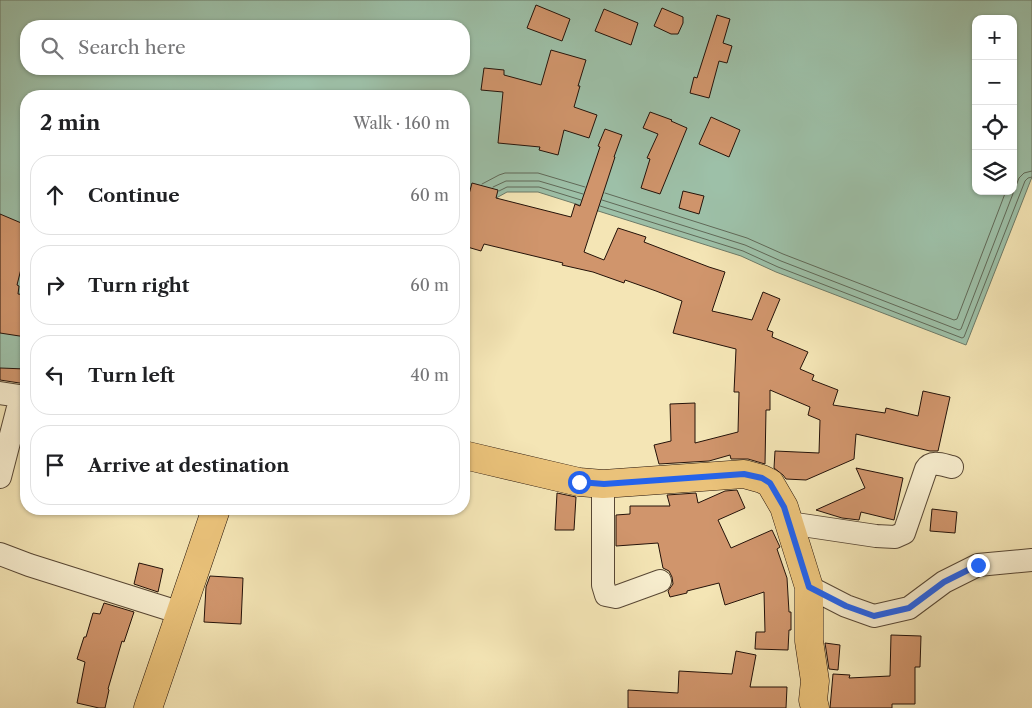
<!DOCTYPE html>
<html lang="en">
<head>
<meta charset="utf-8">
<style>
  body { margin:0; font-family:"Libre Caslon Text",serif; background:#f6f6f6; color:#202124 }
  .controls { position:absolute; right:15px; top:15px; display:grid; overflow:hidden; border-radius:10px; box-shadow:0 1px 4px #0004 }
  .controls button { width:45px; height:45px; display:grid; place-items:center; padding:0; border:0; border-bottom:1px solid #e0e0e0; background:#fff; color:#202124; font:25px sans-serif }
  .stop { position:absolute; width:15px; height:15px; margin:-11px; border:4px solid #2563eb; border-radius:50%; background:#fff }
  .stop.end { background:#2563eb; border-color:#fff; box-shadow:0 1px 5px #0008 }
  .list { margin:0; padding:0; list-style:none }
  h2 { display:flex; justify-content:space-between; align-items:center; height:65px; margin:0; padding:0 20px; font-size:21px }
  h2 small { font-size:16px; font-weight:400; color:#757577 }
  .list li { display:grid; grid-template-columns:32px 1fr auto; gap:15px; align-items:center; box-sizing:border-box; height:80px; margin:0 10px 10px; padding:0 10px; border:1px solid #e0e0e0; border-radius:20px }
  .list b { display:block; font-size:19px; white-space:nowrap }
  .list em { font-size:16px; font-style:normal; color:#757577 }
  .icon { flex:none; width:28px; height:28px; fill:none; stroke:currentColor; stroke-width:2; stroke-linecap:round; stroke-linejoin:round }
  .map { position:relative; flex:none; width:1032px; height:708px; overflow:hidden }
  .search { position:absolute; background:#fff; box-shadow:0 1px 4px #0004; left:20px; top:20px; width:450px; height:55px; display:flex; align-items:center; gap:12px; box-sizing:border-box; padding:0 18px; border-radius:20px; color:#757577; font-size:19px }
  .panel { position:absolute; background:#fff; box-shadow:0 1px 4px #0004; left:20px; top:90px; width:450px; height:425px; border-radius:20px }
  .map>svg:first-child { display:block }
  .water { fill:#9dc0a8; stroke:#6d7a68; fill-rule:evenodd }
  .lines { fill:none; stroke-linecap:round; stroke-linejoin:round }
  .shore { stroke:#606958; stroke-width:1 }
  .building { fill:#d0956c; stroke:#241209 }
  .minor-casing { stroke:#584734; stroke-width:24 }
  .primary-casing { stroke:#241209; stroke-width:29 }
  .minor { stroke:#f8eecf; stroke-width:22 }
  .primary { stroke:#eac27a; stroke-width:28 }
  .route { stroke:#2563eb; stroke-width:6 }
</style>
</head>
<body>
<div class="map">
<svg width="1032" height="708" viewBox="0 0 1032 708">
  <rect width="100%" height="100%" fill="#f4e5b5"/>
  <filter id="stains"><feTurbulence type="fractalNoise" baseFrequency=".004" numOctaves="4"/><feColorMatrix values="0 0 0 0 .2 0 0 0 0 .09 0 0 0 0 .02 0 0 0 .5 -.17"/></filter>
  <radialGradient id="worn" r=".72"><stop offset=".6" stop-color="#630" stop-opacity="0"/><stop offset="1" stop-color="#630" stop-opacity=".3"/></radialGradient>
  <path class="water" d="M0,0H1032V177L966,345L776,272L741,256L538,192H507L482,206L464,224V96H26V381L0,377ZM976,19H1013V191H976ZM26,26H464V69H26Z"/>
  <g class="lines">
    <path class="shore" d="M482,184L499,175L505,173H538L585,187
      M493,187L506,181H539L583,194
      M499,191L507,187H539L581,200
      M605,193L747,238L783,254L954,320L957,319L1006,191
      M602,200L745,245L781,261L959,330L961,329L1019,178L1024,173L1032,171
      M600,206L743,251L778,267L962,338L964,337L1025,181L1028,178L1032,177"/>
  </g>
  <path class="building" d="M536,5L570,19L562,41L527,28Z
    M662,8L683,17V23L678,34H671L654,26Z
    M604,9L638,23L631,45L595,31Z
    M717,15L730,19L723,43L732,46L727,63L719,61L709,98L690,93L694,77L697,78Z
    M551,50L586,60L578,86H580L574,107L597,115L589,138L564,130L558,155L539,150L540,147L498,143L503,92L481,90L484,68L504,70V75L541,85Z
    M650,112L672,120L671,121L687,128L660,194L641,188L650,159L647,158L658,134L643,128Z
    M711,117L740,130L729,157L699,144Z
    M605,129L622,135L614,157H615L584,252L604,260L618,228L646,237L644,242L709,267L725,272L712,311L752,320L763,292L780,299L767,330L773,332L772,337L808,352L800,369L814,375L812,380L838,390L833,405L885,413L886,408L918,416L923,391L950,397L938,451H930L856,434L854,459L806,480L786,479L783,475L774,468L775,451L819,453L820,420L808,415L810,407L770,390V410H766L765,464L748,459H731L730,455L709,461L659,464L654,445L671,441L670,404L695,403V443L738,432L739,392H734L736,349L673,333L682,301L656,291L625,280L624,283L593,272L562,265L563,263L484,244L481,251L464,246V213L472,183L498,190L496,198L571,217L575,204L580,206L600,147L598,146Z
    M683,191L704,196L699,214L679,208Z
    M0,214L26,225V249L17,285L19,286L18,294L26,295V337L0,333Z
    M0,368L26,369V384L0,380Z
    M856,468L903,478L894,520L861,512L859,520L842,518L816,510L865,488Z
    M737,490L745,508L718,520L731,548L772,530L780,547L777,549L787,578L789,612H791V630H789L788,650L755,649L756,632H765L764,592L725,605L719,583L687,591V593L670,597L668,591L673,584L672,577L669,571L663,568L658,543L616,546V515L630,514V506H670L667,495L696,493L698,503L725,491Z
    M557,493L576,497L574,530H555Z
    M932,509L957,512L955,533L930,531Z
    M139,563L163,569L158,592L134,584Z
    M210,576L243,578L241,624L204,622L206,587Z
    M104,603L134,612L124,642L122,641L108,689L109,690L105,708H99L77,703L85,662L77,659L84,637H86L93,613L100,614Z
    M891,635L921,636L920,667H915V704H892V708H830L833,674L850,675L849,678L890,676Z
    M825,643L840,645L838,670L829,669Z
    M736,651L756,655L750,687H787L786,708H628V690L678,693L679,671L732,674Z"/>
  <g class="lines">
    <g class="minor-casing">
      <path id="minor" d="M0,393L26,397
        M0,477L21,396
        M603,484V585L606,595L616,597L660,581
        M789,523L876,536L895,537L904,533L926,469C932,460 943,465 952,467
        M0,554L29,565L181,613
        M809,587L846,606L874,616L909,608L944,582L978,565L1032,560"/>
    </g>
    <g class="primary-casing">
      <path id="primary" d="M464,455L579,482L603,484L744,474L762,479L770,483L784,507L809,587V641L815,681L813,700L815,708
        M148,708L216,509"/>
    </g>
    <use href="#minor" class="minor"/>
    <use href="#primary" class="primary"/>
  </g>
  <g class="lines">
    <path class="route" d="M579,482L604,484L744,474L762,478L770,483L784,507L809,587L846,606L874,616L909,608L944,582L978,565"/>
  </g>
  <rect width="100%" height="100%" filter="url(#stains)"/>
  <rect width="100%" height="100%" fill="url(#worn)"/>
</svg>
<div class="controls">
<button>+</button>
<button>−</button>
<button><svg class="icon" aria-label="locate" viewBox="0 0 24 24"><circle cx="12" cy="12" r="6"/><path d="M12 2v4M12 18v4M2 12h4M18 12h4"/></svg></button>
<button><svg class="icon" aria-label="layers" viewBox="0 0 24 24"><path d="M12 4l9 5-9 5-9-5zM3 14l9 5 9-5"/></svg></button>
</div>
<div class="stop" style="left:579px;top:482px"></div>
<div class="stop end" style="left:978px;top:565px"></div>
<div class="search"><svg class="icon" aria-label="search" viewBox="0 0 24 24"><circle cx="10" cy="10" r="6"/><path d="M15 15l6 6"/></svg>Search here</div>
<section class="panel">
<h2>2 min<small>Walk · 160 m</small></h2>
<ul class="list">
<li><svg class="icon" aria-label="ahead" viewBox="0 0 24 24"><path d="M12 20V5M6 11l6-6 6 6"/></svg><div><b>Continue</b></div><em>60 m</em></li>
<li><svg class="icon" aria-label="right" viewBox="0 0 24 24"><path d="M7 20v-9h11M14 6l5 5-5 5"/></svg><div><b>Turn right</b></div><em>60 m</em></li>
<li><svg class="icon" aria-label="left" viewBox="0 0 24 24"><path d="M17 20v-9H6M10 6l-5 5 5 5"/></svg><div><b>Turn left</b></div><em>40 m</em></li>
<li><svg class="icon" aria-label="arrive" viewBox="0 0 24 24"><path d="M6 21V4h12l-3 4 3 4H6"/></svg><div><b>Arrive at destination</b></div></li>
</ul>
</section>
</div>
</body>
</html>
